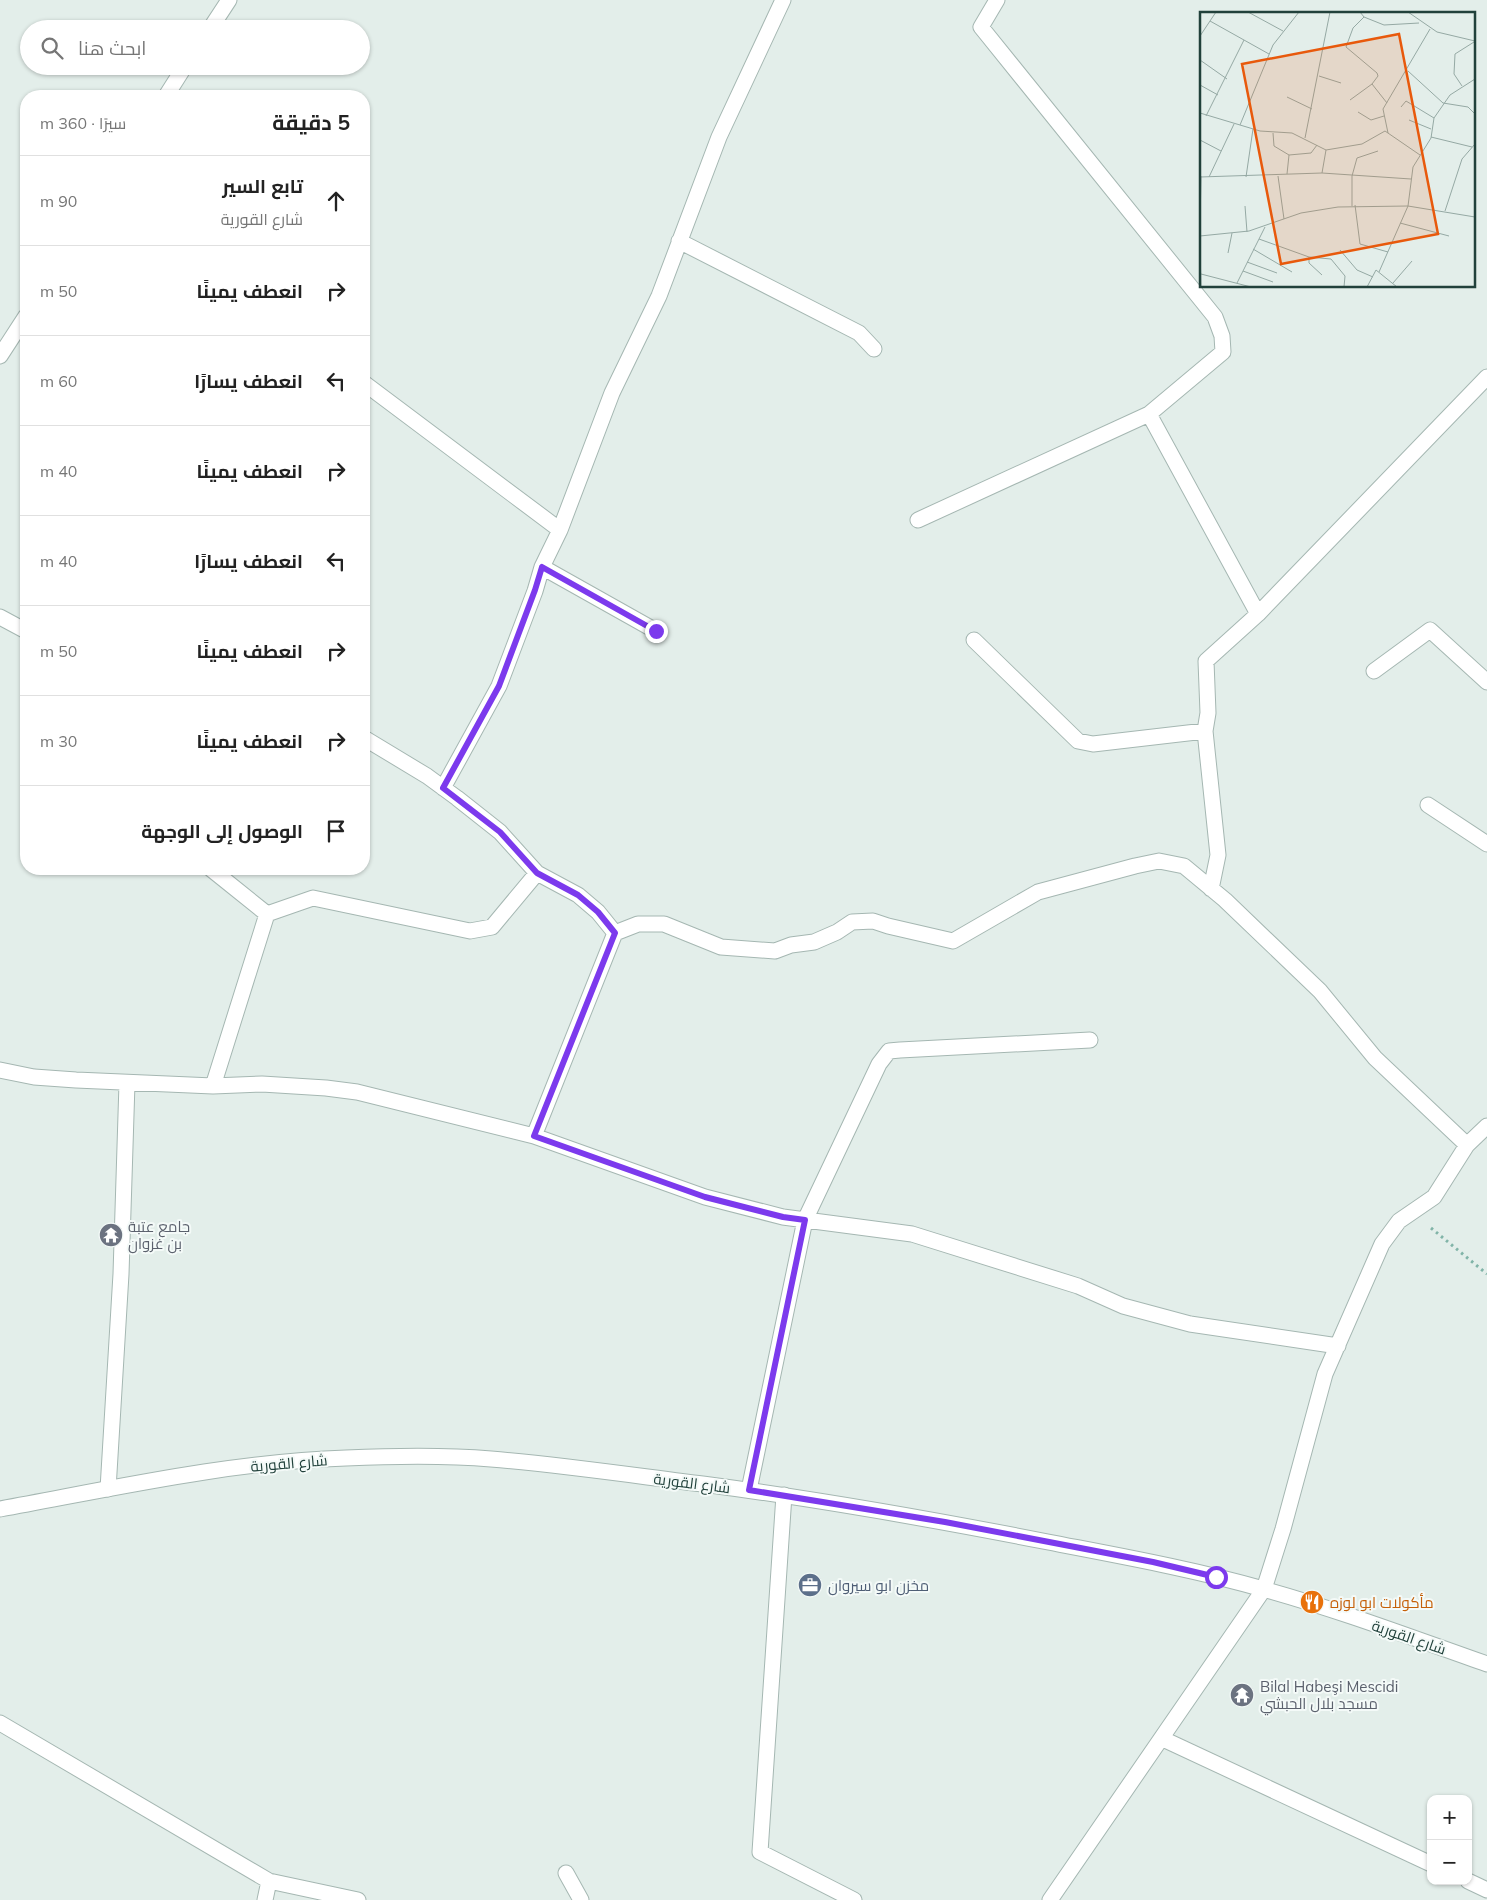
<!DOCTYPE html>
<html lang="ar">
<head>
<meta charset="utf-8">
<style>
  body { margin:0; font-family:Mulish,Cairo,sans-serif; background:#f2f2f2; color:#222; direction:rtl }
  .controls { position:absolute; right:15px; bottom:15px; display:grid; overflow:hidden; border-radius:10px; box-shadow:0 1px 4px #0004 }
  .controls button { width:45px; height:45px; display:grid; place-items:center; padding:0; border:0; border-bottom:1px solid #e0e0e0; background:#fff; color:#222; font:25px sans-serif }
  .stop { position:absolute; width:15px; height:15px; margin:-11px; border:4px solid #7c3aed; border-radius:50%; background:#fff }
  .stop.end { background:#7c3aed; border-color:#fff; box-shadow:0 1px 5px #0008 }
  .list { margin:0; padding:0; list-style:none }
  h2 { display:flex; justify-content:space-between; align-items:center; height:65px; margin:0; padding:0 20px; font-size:21px }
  h2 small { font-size:16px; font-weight:400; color:#767676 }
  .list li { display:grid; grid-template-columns:32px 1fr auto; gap:15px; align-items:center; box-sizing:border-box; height:90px; padding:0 20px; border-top:1px solid #e0e0e0 }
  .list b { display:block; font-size:19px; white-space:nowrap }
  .list p { margin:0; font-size:16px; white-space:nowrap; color:#767676 }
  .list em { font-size:16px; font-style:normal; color:#767676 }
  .icon { flex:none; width:28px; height:28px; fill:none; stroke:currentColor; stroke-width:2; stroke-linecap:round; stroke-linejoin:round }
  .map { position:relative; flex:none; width:1487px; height:1900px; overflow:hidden; direction:ltr }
  .search { position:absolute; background:#fff; box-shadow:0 1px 4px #0004; left:20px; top:20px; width:350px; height:55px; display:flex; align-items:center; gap:12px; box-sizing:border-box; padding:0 18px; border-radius:28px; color:#767676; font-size:19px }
  .panel { position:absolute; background:#fff; box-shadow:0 1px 4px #0004; left:20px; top:90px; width:350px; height:785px; border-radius:20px; direction:rtl }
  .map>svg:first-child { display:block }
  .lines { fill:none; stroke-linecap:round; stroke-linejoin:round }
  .minor-casing { stroke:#a5b7b2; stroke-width:17 }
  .tertiary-casing { stroke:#a5b7b2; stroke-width:17 }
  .path { stroke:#81b4a8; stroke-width:3; stroke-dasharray:2.5 4; stroke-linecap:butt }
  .minor { stroke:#fff; stroke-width:15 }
  .tertiary { stroke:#fff; stroke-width:15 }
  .route { stroke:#7c3aed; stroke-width:6 }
  .labels { text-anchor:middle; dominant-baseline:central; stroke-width:4; stroke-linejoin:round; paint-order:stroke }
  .worship-label { font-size:15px; fill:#5b616d; stroke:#f4faf8; text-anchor:start }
  .street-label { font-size:15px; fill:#21413b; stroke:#f4faf8 }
  .service-label { font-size:15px; fill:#4e5e75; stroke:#f4faf8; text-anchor:start }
  .food-label { font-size:15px; fill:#c56008; stroke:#f4faf8; text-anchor:start }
  .inset-road { fill:none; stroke:#95a9a4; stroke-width:1 }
  .view { fill:#e8590c; fill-opacity:0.15; stroke:#e8590c; stroke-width:2.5 }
  .inset-edge { fill:none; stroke:#21413b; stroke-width:2.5 }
</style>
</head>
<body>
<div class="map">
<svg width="1487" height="1900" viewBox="0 0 1487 1900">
  <rect width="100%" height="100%" fill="#e3eeea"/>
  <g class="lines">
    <g class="minor-casing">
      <path id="minor" d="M997,0L981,27L1215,317L1222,336L1223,352L1149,414
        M210,29L229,0
        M166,96L185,66
        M679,241L859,333L874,349
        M0,356L26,316
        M364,383L560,530
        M918,520L1149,414L1258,614
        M542,567L656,631
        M0,617L26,631
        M974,640L1078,741L1093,744L1205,731
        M1374,671L1430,630L1487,682
        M443,788L499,686L535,591L542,567L560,530L612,393L659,296L719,137L783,0
        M1428,805L1487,844
        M211,869L267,914L213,1086
        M1211,889L1218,855L1205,731L1208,713L1206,661L1258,614L1487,377
        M267,914L313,898L470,931L492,927L537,873
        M615,933L638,924H664L721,947L775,951L791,945L814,942L837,932L852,922L873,921L888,926L953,941L1038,892L1135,866L1159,861L1184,866L1225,900L1320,991L1375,1058L1467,1145
        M0,1070L34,1077L76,1080L213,1086L262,1084L326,1088L357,1092L534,1136L615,933L598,912L578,895L537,873L500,832L457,798L427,776L364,738
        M534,1136L705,1197L783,1217L912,1234L1078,1286L1123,1306L1190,1324L1338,1346
        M108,1489L121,1274L127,1083
        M749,1490L805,1220L879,1064L889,1051L900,1050L1090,1040
        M784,1495L760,1852L854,1900
        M0,1723L269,1881L358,1900
        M1163,1739L1431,1864
        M566,1873L581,1900
        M1468,1881L1487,1890
        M265,1900L269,1881
        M1050,1900L1264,1589L1283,1529L1325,1374L1382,1244L1399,1221L1434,1197L1467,1145L1487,1126"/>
    </g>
    <g class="tertiary-casing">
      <path id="tertiary" d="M0,1509C115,1488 229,1462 346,1458C394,1456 443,1455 491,1459C564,1465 637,1476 710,1485C823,1500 936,1520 1048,1542C1120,1556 1193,1569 1263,1589C1339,1610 1413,1638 1487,1664"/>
    </g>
    <path class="path" d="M1431,1228L1487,1274"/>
    <use href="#minor" class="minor"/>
    <use href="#tertiary" class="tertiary"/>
  </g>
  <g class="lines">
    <path class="route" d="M656,631L542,567L535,590L499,686L443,788L500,832L537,873L578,895L598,912L615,933L534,1136L705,1197L783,1217L805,1220L749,1490L945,1522L1153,1562L1216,1577"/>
  </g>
  <defs>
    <g id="temple-disc" transform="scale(1.25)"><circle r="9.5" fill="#6b7280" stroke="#f4faf8"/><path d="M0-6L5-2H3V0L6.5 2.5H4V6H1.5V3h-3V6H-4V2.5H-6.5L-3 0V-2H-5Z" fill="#fff"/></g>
    <g id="office-disc" transform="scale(1.25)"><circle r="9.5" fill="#5c6f8a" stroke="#f4faf8"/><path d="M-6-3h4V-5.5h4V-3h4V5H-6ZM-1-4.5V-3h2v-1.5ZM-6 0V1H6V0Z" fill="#fff"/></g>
    <g id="restaurant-disc" transform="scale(1.25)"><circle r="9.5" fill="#e8710a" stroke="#f4faf8"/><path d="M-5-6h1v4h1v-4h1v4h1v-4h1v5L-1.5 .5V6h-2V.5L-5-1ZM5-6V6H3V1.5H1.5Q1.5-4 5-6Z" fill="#fff"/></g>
  </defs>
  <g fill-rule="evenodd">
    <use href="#temple-disc" x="111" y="1235"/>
    <use href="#office-disc" x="810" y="1585"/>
    <use href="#restaurant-disc" x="1312" y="1602"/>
    <use href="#temple-disc" x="1242" y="1695"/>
  </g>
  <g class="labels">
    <g class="worship-label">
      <text x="128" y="1226">جامع عتبة<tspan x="128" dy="17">بن غزوان</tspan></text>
      <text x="1260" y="1686">Bilal Habeşi Mescidi<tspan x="1260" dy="17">مسجد بلال الحبشي</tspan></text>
    </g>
    <g class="street-label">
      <text transform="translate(289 1463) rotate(-5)">شارع القورية</text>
      <text transform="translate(692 1483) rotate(7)">شارع القورية</text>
      <text transform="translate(1409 1637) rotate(19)">شارع القورية</text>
    </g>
    <g class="service-label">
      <text x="828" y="1585">مخزن ابو سيروان</text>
    </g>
    <g class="food-label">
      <text x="1330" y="1602">مأكولات ابو لوزه</text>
    </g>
  </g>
  <g transform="translate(1200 12)">
    <rect width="275" height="275" fill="#e3eeea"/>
    <path class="inset-road" d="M48,0L83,19M160,0L164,5L153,16L146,35L177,61L178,64L172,72M208,0L237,20L275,29M164,5L184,13L219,11M10,9L69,42M0,24L16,0M0,48L27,67M208,59L243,91L268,95L275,102M119,64L141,71M0,73L18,83M262,74L254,62L255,42L274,30M87,85L112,97M150,88L172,72L187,91M201,95L206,89L234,106M158,100L171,108L184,104M0,101L60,119L92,121L126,138L122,161L0,165M6,104L44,28M209,108L231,117M40,113L73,33L99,0M73,121L74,134L89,143L87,162M188,121L183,97L230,17M231,125L272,135M105,126L130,0M0,128L21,139M126,138L162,132L185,119L220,143M89,143L111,141L117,133M122,161L211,167M78,164L84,207M9,165L34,112M46,165L53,117M155,193L160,232L188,240M45,194L47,220M152,194V164L157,146L178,139M245,199L262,147L275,132M0,211L1,164M200,211L249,224M0,224L49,219L101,201L138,195L208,194L275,205M59,227L109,245L131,247L145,264L144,275M53,237L92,260M0,238L1,275M140,238L157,258L173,265M28,241L32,221M109,245V251L122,263M47,250L77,261M43,259L73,270M179,260L208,194L213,155L231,126L234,106L250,83L275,67M1,262L51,275M37,271L65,215M193,271L212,249M167,275L176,258L197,275"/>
    <path class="view" d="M199,22L238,222L81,252L42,52Z"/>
    <rect width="275" height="275" class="inset-edge"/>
  </g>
</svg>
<div class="controls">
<button>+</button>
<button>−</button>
</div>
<div class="stop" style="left:1216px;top:1577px"></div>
<div class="stop end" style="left:656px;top:631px"></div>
<div class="search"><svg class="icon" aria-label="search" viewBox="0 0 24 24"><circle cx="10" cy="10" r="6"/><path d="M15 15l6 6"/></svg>ابحث هنا</div>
<section class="panel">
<h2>5 دقيقة<small>سيرًا · 360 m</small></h2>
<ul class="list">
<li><svg class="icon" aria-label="ahead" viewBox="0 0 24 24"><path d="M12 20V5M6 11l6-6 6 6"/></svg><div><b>تابع السير</b><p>شارع القورية</p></div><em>90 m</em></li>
<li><svg class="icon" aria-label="right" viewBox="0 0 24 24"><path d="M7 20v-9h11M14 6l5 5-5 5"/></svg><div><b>انعطف يمينًا</b></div><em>50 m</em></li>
<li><svg class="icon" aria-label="left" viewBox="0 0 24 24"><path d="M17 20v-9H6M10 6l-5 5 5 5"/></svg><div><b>انعطف يسارًا</b></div><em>60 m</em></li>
<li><svg class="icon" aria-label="right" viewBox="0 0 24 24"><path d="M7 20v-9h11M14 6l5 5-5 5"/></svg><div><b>انعطف يمينًا</b></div><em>40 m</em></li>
<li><svg class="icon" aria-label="left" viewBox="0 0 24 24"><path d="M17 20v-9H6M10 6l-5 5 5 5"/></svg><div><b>انعطف يسارًا</b></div><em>40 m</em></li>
<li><svg class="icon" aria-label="right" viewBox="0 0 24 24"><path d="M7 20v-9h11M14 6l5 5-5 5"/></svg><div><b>انعطف يمينًا</b></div><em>50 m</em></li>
<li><svg class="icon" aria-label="right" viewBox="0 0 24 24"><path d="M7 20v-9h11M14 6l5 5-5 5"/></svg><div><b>انعطف يمينًا</b></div><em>30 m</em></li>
<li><svg class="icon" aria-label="arrive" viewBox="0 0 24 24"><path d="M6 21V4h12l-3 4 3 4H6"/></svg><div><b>الوصول إلى الوجهة</b></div></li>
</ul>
</section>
</div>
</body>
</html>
